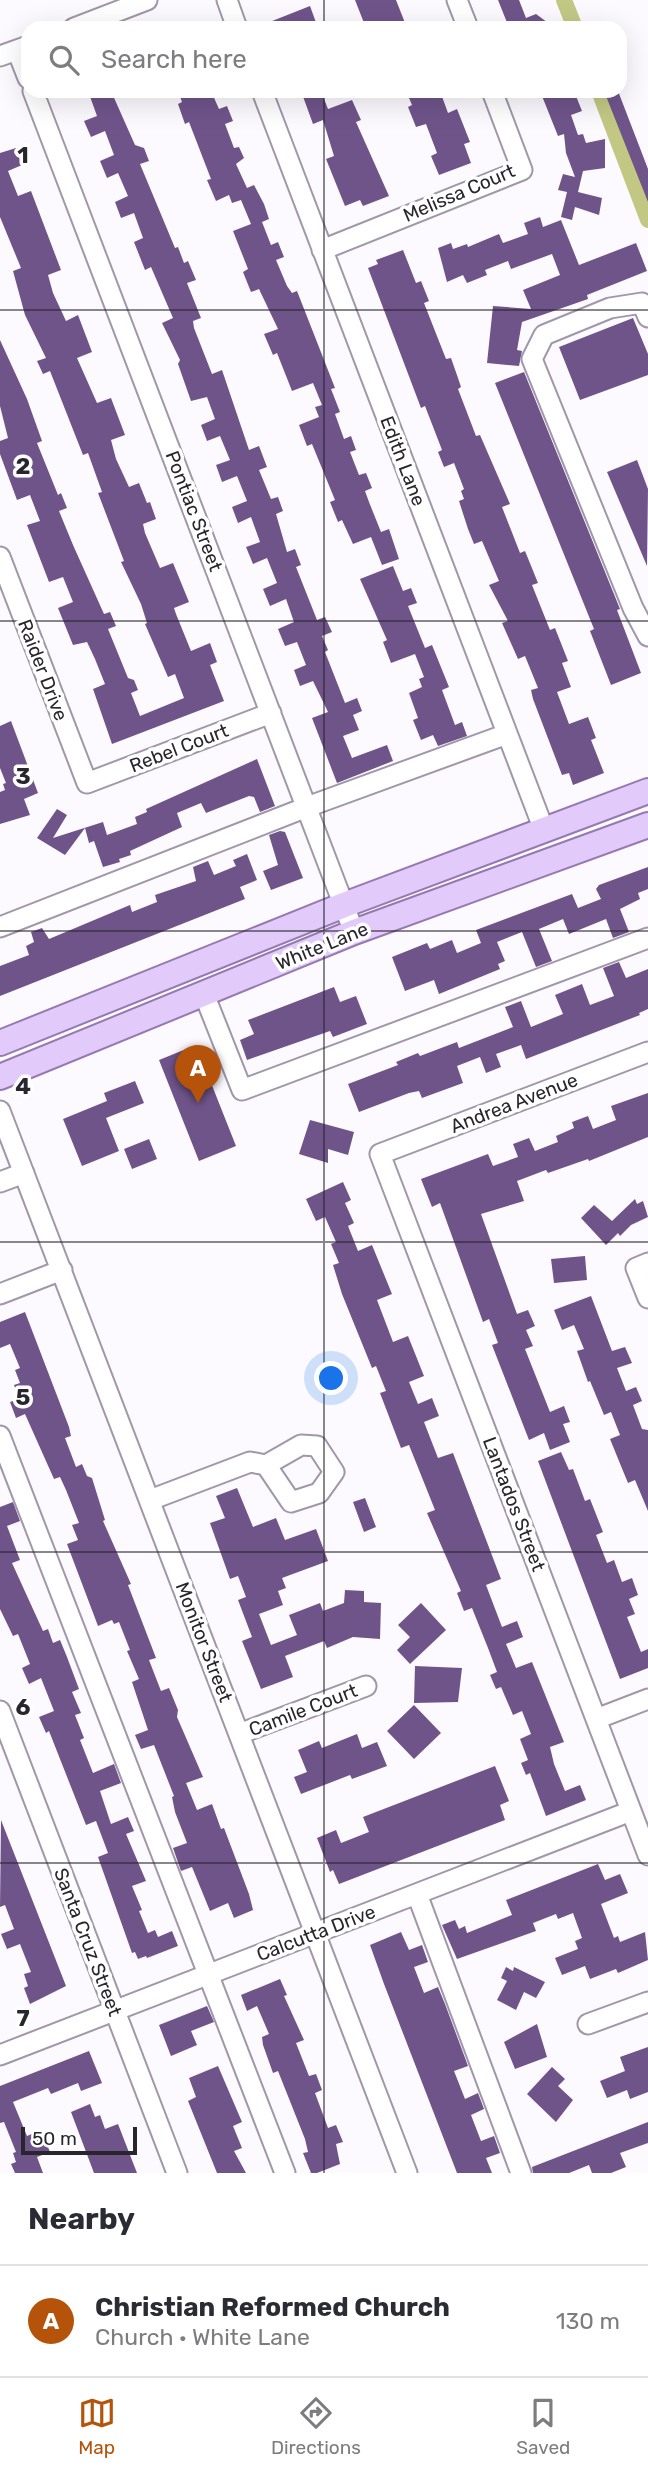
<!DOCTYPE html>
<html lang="en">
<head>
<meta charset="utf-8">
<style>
  body { margin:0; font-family:Rubik,sans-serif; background:#f2f2f3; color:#2b2b33 }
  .scale { position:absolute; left:21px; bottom:18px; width:116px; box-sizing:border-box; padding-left:7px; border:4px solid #28252c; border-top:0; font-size:19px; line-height:24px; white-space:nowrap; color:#28252c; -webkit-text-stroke:5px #fff; paint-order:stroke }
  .you { position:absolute; left:332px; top:1379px; width:24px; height:24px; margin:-18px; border:5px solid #fff; border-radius:50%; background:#1a73e8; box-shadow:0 0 0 10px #1a73e833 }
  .badge { display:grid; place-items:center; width:46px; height:46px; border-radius:50%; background:#b45309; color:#fff; font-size:23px; font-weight:700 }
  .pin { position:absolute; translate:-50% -58px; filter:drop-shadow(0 2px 4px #0008) }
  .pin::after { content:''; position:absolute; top:37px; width:24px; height:21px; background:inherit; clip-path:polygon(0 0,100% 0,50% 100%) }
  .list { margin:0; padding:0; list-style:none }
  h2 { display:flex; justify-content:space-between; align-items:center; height:91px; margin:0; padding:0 28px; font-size:30px }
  h2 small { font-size:23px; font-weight:400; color:#7c7c81 }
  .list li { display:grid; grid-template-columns:46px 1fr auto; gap:21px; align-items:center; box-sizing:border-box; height:112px; padding:0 28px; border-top:2px solid #e1e1e2 }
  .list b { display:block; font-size:26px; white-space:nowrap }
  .list p { margin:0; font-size:23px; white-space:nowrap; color:#7c7c81 }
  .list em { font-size:23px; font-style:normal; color:#7c7c81 }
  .icon { flex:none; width:38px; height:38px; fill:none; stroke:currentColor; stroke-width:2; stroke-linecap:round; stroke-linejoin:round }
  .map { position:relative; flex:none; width:648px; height:2173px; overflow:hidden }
  .search { position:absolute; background:#fff; box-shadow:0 7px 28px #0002; left:21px; right:21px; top:21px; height:77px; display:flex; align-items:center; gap:18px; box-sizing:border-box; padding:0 24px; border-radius:21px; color:#7c7c81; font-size:26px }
  .sheet { height:203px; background:#fff }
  nav { display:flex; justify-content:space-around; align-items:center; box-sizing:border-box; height:98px; border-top:2px solid #e1e1e2; background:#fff; font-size:19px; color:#7c7c81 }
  nav a { display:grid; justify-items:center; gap:4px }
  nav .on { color:#b45309 }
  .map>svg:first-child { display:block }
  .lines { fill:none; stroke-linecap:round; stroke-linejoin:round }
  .canal { stroke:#c2c884; stroke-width:16 }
  .building { fill:#6f548a }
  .minor-casing { stroke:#a097aa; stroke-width:23 }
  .major-casing { stroke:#947ab0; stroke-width:28 }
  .minor { stroke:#fff; stroke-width:19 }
  .major { stroke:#e2cafa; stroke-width:24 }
  .grid { fill:none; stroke:#28252c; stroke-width:2; stroke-opacity:0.55 }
  .labels { text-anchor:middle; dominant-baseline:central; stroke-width:7; stroke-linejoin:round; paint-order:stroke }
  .street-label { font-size:19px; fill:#28252c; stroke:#fff }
  .grid-label { font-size:23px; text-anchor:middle; font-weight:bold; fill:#28252c; stroke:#fff; stroke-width:7; stroke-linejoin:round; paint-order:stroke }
</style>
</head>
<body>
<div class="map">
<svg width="648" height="2173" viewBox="0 0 648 2173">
  <rect width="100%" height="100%" fill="#fcfafe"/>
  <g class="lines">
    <path class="canal" d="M564,0L575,28
      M599,91L648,220"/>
  </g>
  <path class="building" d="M355,0H396L407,28H366Z
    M498,0H519L526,18L536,14L555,28H504L508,25Z
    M310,6L318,28H257V27Z
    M88,91H111L135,145L144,148L149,161L140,164L175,248L178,247L184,263L188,261L196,280L187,283L201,318L193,321L194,328L212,374L222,370L249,450L259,446L267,467L259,470L271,499L278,497L283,511L276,514L287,552L295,549L301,565L296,567L317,620L325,617L332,632L322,636L328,650L325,652L345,703L357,698L362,711L353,715L359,730L343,736L352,758L387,745L393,761L337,783L312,718L328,712L313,681L300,686L294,670L306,665L297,642L285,646L278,629L294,622L286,599L270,606L263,589L277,583L267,558L253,564L246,547L260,542L251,517L238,523L232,507L247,501L237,476L222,482L216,465L230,460L220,436L207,441L201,425L215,419L207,397L191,401L178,364L180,360L162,323L173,318L151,267L145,270L134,242L143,238L134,213L121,218L115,202L128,196L118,173L107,178L100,161L114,155L105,131L91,137L84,121L97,116Z
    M178,91H211L219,109L227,106L233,121L225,124L234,148L239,147L244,158L236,164L247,188L254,185L264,204L269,219L262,222L271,245L278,242L284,257L276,260L287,286L292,293L297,291L335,388L331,389L340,412L335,414L344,439L351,436L356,450L350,452L359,475L366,473L372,488L365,491L369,502L381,532L389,529L399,559L382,565L371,537L353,544L342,520L338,522L330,502L335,500L312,444L307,446L299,425L319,417L315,407L322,405L313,383L292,391L277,353L273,355L264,334L278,329L259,289L251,292L243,272L248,269L233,231L251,224L241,200L232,203L229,195L216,201L207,180L211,179L189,122L185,124L178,104L182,102Z
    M301,91H321L328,109L352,100L361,120L356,122L389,196L363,206L360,200L345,206L326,159L334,156L323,120L313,124Z
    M406,91H440L448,113L457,109L470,142L464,144L471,163L439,175L431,156L437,153L426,124L416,127L408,107L412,105Z
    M540,91H574L582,111L571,115L578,135L583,134L586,143L605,139V168L583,171L578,192L602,198L599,215L575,207L572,220L561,217L567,192L558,190L563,174L575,177L566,153L564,134L558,136Z
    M604,91H618L648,169V202Z
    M16,148L22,165L8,171L18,196L31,191L61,270L48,275L53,293L66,321L78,315L92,352L77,358L97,403L111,398L125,435L111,440L116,459L129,487L139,483L147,503L150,502L156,519L143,524L145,533L160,568L173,563L189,602L174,608L176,614L191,651L210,643L217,662L210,665L224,701L112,744L93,689L105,684L95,659L87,642L73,645L58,608L73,602L63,577L49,582L27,525L40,521L30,495L17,500L0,454V441L8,438L0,406V340L27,399L42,441L37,443L58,495L61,493L67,508L59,511L73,545L104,614L110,612L116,626L108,629L128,678L134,680L138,690L131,693L140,716L184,698L175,674L168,677L145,624L147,623L141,604L121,562L124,561L98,493L102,492L88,453L83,455L50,371L43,374L37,361L46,358L25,315L13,271L21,268L0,217V153Z
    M540,217L543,227L561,220L579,265L636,243L647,271L587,295L588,299L522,322L517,350L522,351L519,366L487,363L493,306L531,309L523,290L560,275L552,254L511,269L508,261L485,270L487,275L467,283L463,275L447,282L438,248L451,243L453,249L467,244L468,247L499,234L503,243L528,234L524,223Z
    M403,250L416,283L421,281L429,301L424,303L446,359L451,358L458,378L461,387L458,389L476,436L480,435L510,504L502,507L520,553L525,551L538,583L532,585L550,630L555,628L568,661L562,663L571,687L557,692L569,724L588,717L596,738L591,740L604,773L573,785L569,773L562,775L533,699L531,690L538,688L525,656L518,659L502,623L508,621L489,585L499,581L482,541L474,544L468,529L459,501L464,499L461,491L464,489L454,463L444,467L438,452L442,450L425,406L421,408L368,268L378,264L376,260Z
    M633,318L648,354V375L580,400L559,347Z
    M524,372L620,609L617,610L641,673L611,685L590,631L594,629L495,383Z
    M637,460L648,489L647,566L607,472Z
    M393,566L403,591L411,588L417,603L408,606L425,648L432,645L449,687L442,690L455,725L462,722L467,736L438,746L433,735L421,740L413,720L418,718L409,693L422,687L419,679L424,677L415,654L391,663L383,642L387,640L360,579Z
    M11,721L38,793L24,799L30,815L0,824V792L5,790L3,784L6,783L0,768V726Z
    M257,759L275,806L260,812L254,797L249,796L206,813L201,803L177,813L182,827L130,851L131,855L119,859L120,862L103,867L94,841L89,843L85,828L65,855L37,838L57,809L67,815L53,838L103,822L107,835L137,824L135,817L147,812L146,809Z
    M280,831L285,832L303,878L271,890L263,871L278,865L269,835Z
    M247,854L257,880L240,887L245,899L0,996V966L29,955L26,946L34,942L31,932L42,928L49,939L130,905L132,912L157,902L155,895L196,881L193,867L208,861L214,875L236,866L233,860Z
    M648,867V889L638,893L640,899L620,909L629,932L613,938L606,919L569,934L563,919L539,929L552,961L536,967L522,932L497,942L505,961L498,964L500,969L439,994L434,980L405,991L392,957L427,943L430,949L452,940L457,953L481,943L476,930L572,894L578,908L601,899L596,889L599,885Z
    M619,962L626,978L648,969V1009L639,1013L640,1015L526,1059L521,1045L496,1054L501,1067L486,1073L480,1057L457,1066L463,1083L422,1098L419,1091L409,1093L359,1112L348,1084L398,1065L396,1062L418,1053L420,1056L457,1042L459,1048L513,1027L505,1007L521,1001L531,1027L563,1014L555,995L582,984L590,1005L614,996L603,968Z
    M334,987L340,1002L356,996L367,1024L333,1037L330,1031L247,1060L240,1040L254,1034L248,1020Z
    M196,1045L236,1146L199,1161L159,1060Z
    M135,1081L144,1103L106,1118L119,1151L82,1166L63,1119L107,1101L104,1093Z
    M648,1093V1137L589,1161L588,1159L548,1173L546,1170L517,1181L524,1201L481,1214L517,1314L528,1310L535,1326L526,1330L533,1346L525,1349L550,1412L564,1406L570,1422L563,1424L570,1442L550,1450L544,1433L529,1440L492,1345L498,1343L489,1319L483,1322L440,1203L432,1207L421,1179L488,1154L493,1166L518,1157L513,1144L529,1138L535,1151L558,1142L556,1136L574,1128L572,1122L588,1116L593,1129L616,1120L611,1106Z
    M310,1120L354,1132L348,1155L328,1149V1163L299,1154Z
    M149,1139L157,1159L132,1169L124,1149Z
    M343,1182L351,1200L345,1203L354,1223L348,1226L358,1251L372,1245L392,1294L377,1300L393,1342L408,1336L424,1376L409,1382L418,1404L432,1398L439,1416L424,1422L438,1458L453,1453L501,1579L486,1585L502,1627L517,1621L523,1637L506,1644L516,1668L532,1662L564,1742L550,1747L554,1764L565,1791L580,1785L586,1800L546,1816L530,1773L526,1775L521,1763L528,1760L520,1739L531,1734L522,1711L513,1715L501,1687L496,1689L490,1675L497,1672L488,1648L472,1608L464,1611L457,1593L461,1591L427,1513L435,1510L409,1445L401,1448L380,1393L386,1391L376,1366L372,1368L342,1294L333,1265L339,1263L331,1244L336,1242L325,1217L316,1221L306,1199Z
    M635,1199L637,1204L643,1201L648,1217L631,1225L620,1236L618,1233L606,1245L581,1218L594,1205L612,1221Z
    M585,1256L587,1280L554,1283L551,1259Z
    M591,1296L612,1351L625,1347L632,1363L617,1368L626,1391L636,1387L642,1401L633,1405L642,1429L648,1430V1511L635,1480L628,1483L621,1466L610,1439L620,1435L611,1412L604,1415L590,1381L588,1382L577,1351L584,1349L574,1325L562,1330L554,1310Z
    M25,1312L69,1427L71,1436L65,1438L76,1467L82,1464L87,1476L92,1478L105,1520L103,1521L131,1584L128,1585L156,1658L149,1660L161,1691L169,1688L178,1710L177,1717L203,1777L186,1783L197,1810L212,1804L221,1829L224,1828L249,1894L253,1910L234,1918L228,1903L210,1911L192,1867L181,1871L173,1848L187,1843L175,1812L172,1797L174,1796L154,1745L141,1749L135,1735L148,1730L132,1682L139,1679L127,1651L130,1650L119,1622L114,1624L112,1620L98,1626L67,1544L78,1540L72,1525L79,1523L66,1490L60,1477L54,1479L25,1414L16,1418L10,1402L19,1399L14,1385L20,1383L15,1370L20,1368L10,1344L0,1348V1322Z
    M561,1452L569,1470L573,1469L585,1501L590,1499L603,1532L596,1535L607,1563L614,1560L622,1582L632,1578L638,1595L629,1599L635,1614L627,1617L641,1652L648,1649V1668L620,1679L538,1461Z
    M237,1488L253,1527L276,1518L285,1540L316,1529L328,1561L282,1578L286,1588L278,1591L283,1605L259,1614L271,1645L297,1635L289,1615L320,1603L323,1611L344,1603L345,1590L364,1591V1602L381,1603L380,1639L353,1637L327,1648L324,1641L285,1656L293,1677L261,1689L242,1641L252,1637L238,1600L246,1597L238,1576L230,1579L210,1523L225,1518L216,1496Z
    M365,1498L376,1527L364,1532L353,1502Z
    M13,1502L20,1521L7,1526L20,1560L12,1563L43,1631L48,1629L53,1643L60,1640L67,1657L79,1689L72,1692L81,1713L75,1715L84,1738L80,1740L93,1773L114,1764L121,1783L100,1791L111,1824L128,1817L134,1831L126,1834L146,1881L132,1886L142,1910L139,1911L148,1933L155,1930L158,1937L172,1931L178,1946L147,1958L146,1956L138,1959L135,1952L132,1953L98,1857L108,1853L96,1821L86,1825L49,1731L46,1733L39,1717L54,1711L41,1678L29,1684L22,1668L30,1664L18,1634L13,1636L0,1609V1507Z
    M421,1603L446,1630L410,1664L397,1650L410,1637L398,1625Z
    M415,1666L462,1668L458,1702L414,1703Z
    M414,1705L441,1733L414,1759L387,1731Z
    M357,1734L362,1748L377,1742L387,1766L352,1779L350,1775L301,1794L294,1777L307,1772L298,1750L319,1741L322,1748Z
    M495,1766L509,1801L500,1805L505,1820L339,1884L333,1870L330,1872L317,1838L336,1830L341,1843L369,1832L363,1817Z
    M1,1820L66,1986L30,2004L24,1988L28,1986L24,1974L31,1972L20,1944L7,1949L1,1934L14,1929L5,1905L0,1907Z
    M598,1864L605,1880L620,1874L628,1893L601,1904L614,1938L618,1936L620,1942L645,1932L648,1960L618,1973L616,1969L590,1979L585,1966L562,1975L555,1958L578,1949L575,1941L582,1938L573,1913L558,1919L556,1914L533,1923L536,1931L457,1959L442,1925L455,1920L459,1929L465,1926L467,1933L512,1915L506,1900Z
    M401,1932L409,1950L422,1945L428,1962L414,1967L424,1993L438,1987L445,2004L468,2066L454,2071L465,2099L478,2093L484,2109L471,2115L481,2141L494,2136L500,2153L486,2158L492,2173H457L384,1984L370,1945Z
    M506,1967L513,1971L514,1967L545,1982L536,1998L524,1992L516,2010L497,2000L507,1981L501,1978Z
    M280,1979L287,1995L284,1996L304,2040L296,2043L309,2076L316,2074L322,2090L315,2093L328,2128L336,2125L343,2142L336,2144L340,2164L317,2173H311L303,2153L308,2152L305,2139L278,2071L273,2073L263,2045L262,2037L269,2034L257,2006L247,2011L241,1995Z
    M207,2006L214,2022L191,2031L197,2045L171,2056L159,2025Z
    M537,2024L547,2057L515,2069L504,2042Z
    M648,2047V2092L630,2099L627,2090L607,2098L600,2081L625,2071L620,2057Z
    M89,2051L102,2083L81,2091L78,2083L51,2094L48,2088L13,2102L27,2136L41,2130L50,2152L37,2157L43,2173H15L11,2164L16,2162L13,2153L16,2152L4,2122L0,2123V2086Z
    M218,2066L242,2122L233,2126L242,2148L234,2151L246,2173H217L188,2101L196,2097L189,2078Z
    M552,2067L565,2079L558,2086L573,2100L556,2122L527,2094Z
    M90,2104L95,2117L100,2115L105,2129L118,2124L137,2173H94L71,2112Z
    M648,2122V2143L620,2153L626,2167L611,2173H592L589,2165L569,2173H533L532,2167Z"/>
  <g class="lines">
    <g class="minor-casing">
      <path id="minor" d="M227,0L237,28
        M457,0L468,28
        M74,28L147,0
        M17,50L28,78
        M0,56L28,46
        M33,91L354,932
        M262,91L544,830
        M322,250L522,170L492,91
        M648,317L642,303L610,308L544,335L532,359L633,608L648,636
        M0,557L87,783L271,713
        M0,927L307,807L507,734
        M204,994L242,1090L648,938
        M648,1052L380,1154L648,1855
        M0,1111L407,2173
        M0,1182L24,1173
        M648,1263L636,1268L648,1298
        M0,1294L62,1270
        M0,1436L285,2173
        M150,1500L250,1462L266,1465L291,1502L319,1493L334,1472L317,1446L301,1445L266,1465
        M0,1711L177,2173
        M596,1719L648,1699
        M239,1734L366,1686
        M417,1894L521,2173
        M588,2024L648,2002
        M0,2055L631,1811"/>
    </g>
    <g class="major-casing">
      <path id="major" d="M0,1043L344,905L648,791
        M0,1077L354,932L648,825"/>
    </g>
    <use href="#minor" class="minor"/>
    <use href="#major" class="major"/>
  </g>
  <path class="grid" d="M324,0V28M324,91V2173M0,310H648M0,621H648M0,931H648M0,1242H648M0,1552H648M0,1863H648"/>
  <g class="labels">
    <g class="street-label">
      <text transform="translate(459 193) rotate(-23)">Melissa Court</text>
      <text transform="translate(403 461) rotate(69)">Edith Lane</text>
      <text transform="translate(194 511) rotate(69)">Pontiac Street</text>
      <text transform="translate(43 670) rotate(69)">Raider Drive</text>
      <text transform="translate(179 748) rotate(-21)">Rebel Court</text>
      <text transform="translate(322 946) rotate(-22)">White Lane</text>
      <text transform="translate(514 1103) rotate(-21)">Andrea Avenue</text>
      <text transform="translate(514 1504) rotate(69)">Lantados Street</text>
      <text transform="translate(204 1642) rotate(69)">Monitor Street</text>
      <text transform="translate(303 1710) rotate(-21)">Camile Court</text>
      <text transform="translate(316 1933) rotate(-21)">Calcutta Drive</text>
      <text transform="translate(88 1942) rotate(69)">Santa Cruz Street</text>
    </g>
  </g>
  <g class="grid-label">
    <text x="23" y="163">1</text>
    <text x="23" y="474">2</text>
    <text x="23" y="784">3</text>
    <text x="23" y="1094">4</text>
    <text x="23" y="1405">5</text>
    <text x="23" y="1715">6</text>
    <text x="23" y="2026">7</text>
  </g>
</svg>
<div class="scale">50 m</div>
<div class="you"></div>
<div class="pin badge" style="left:198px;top:1103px">A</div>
<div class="search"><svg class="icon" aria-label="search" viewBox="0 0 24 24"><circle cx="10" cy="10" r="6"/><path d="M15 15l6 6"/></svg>Search here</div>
</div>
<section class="sheet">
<h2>Nearby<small></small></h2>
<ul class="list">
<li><span class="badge">A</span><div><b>Christian Reformed Church</b><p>Church · White Lane</p></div><em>130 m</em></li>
</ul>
</section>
<nav>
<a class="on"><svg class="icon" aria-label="map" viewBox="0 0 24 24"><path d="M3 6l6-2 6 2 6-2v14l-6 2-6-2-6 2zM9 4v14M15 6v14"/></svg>Map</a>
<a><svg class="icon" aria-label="directions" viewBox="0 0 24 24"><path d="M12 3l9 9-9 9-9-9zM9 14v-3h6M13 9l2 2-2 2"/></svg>Directions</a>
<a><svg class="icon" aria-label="saved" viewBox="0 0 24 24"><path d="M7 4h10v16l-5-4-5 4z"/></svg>Saved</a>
</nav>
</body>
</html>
